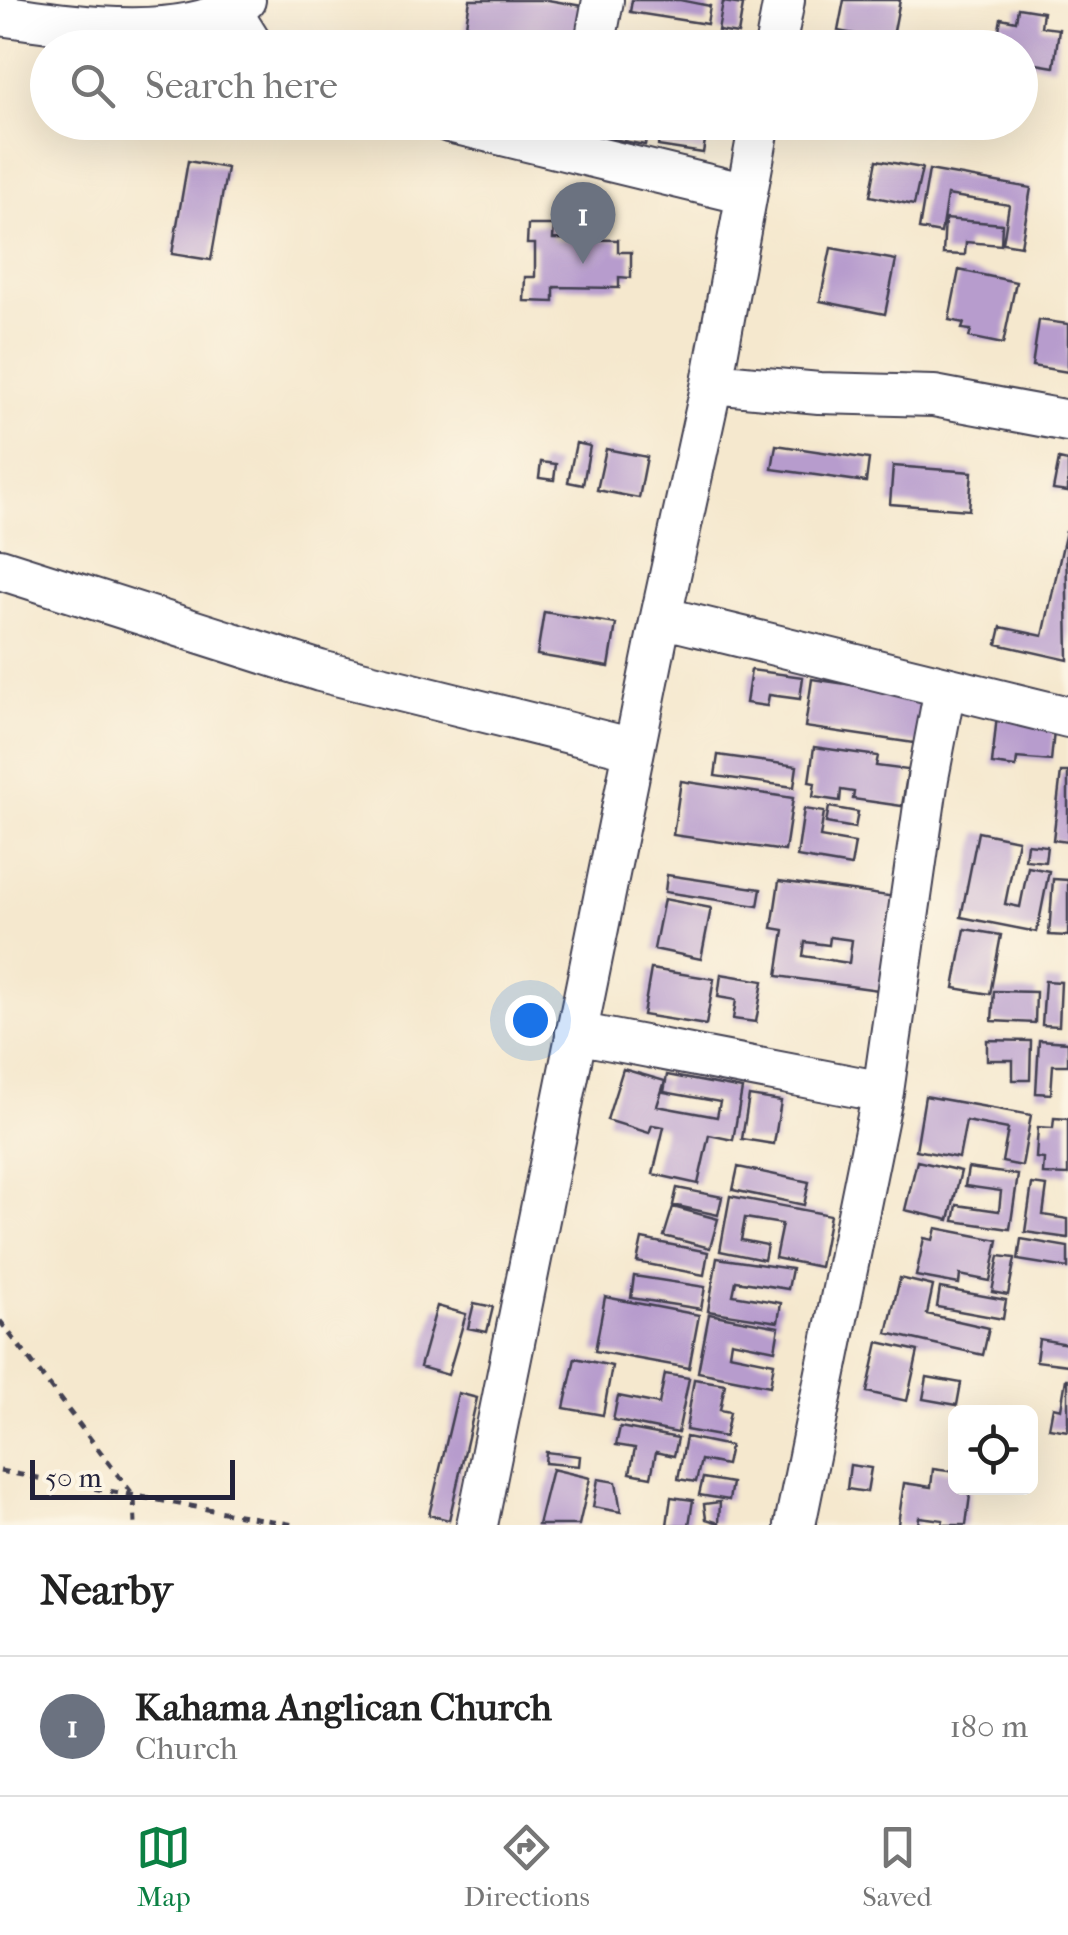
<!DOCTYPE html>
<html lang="en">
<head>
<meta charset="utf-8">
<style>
  body { margin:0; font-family:"IM FELL French Canon",serif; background:#f6f6f6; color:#222 }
  .controls { position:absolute; right:30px; bottom:30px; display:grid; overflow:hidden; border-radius:15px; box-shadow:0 10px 40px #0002 }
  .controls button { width:90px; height:90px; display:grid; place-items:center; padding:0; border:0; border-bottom:2px solid #e0e0e0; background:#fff; color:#222; font:50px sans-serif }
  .scale { position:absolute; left:30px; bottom:25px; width:205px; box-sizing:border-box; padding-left:10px; border:5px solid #22223b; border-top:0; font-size:28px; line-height:35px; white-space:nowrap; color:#22223b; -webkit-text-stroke:8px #fcf5e5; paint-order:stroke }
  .you { position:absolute; left:530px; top:1020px; width:35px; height:35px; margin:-25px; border:8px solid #fff; border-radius:50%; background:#1a73e8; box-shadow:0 0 0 15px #1a73e833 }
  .badge { display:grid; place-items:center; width:65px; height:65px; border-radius:50%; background:#0b8043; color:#fff; font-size:32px; font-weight:700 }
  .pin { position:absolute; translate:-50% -82px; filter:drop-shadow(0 2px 5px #0008) }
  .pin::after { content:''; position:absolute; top:52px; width:35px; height:30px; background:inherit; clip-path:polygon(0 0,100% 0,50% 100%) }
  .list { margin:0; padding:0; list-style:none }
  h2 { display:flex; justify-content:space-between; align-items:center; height:130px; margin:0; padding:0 40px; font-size:42px }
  h2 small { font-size:32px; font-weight:400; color:#767676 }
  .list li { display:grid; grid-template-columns:65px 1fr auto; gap:30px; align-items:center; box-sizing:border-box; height:140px; padding:0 40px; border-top:2px solid #e0e0e0 }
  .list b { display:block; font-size:38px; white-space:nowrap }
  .list p { margin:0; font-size:32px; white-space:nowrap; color:#767676 }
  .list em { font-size:32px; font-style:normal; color:#767676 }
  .icon { flex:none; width:55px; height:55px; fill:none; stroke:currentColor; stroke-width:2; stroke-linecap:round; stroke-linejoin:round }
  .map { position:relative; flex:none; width:1068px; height:1525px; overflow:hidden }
  .search { position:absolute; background:#fff; box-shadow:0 10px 40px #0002; left:30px; right:30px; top:30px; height:110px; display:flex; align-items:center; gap:25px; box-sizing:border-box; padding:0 35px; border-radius:55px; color:#767676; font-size:38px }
  .sheet { height:270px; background:#fff }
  nav { display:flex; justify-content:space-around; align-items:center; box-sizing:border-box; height:140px; border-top:2px solid #e0e0e0; background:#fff; font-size:28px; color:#767676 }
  nav a { display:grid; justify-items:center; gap:5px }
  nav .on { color:#0b8043 }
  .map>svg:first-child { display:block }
  .building { fill:#b79ccd; fill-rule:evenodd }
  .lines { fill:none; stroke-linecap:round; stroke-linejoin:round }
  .minor-casing { stroke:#424051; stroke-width:44 }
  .path { stroke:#424051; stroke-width:5; stroke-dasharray:8 8; stroke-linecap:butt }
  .minor { stroke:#fff; stroke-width:40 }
</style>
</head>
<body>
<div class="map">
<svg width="1068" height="1525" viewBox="0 0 1068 1525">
  <rect width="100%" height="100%" fill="#fcf5e5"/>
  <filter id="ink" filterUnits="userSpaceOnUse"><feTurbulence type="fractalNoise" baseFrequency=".01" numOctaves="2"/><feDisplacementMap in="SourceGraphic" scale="20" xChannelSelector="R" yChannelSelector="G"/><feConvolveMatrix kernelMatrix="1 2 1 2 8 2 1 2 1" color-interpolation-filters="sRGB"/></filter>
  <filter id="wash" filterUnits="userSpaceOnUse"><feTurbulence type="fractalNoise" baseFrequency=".0048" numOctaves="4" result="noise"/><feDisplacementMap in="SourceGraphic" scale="40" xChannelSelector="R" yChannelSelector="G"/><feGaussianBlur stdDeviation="2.25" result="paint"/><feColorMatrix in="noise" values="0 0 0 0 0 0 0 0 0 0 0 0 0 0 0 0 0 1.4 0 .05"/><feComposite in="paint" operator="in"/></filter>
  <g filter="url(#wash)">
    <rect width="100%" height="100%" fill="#f5e8ce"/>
    <g id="blocks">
      <path class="building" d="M470,0H548L588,7L581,48H526L464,37Z
        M632,0H680L710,6L707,24L630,12Z
        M844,0H900L892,41L838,31Z
        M723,2L743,5L738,34L718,31Z
        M1018,8L1043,12L1041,27L1059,29L1054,67L1030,63L1028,80L1020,79V48H996L1001,18L1016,21Z
        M393,39L430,45V48H391Z
        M610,122H649L645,145L607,138Z
        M661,122H708L703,153L658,146Z
        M877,160L922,168L914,205L870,196Z
        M188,161L227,168L211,260L172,254Z
        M929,170L1031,188L1021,246L1003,243L1009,205L947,195L941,233L919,229Z
        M945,219L1002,224L1001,245L966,242L965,255L943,254Z
        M528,225H554L553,239L618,240V252H631V278L619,277V288L554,287V302L524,301L525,277H535V244H527Z
        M831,248L896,260L885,314L820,301Z
        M959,270L1016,282L1003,344L969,337L971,330L962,329L964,323L949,320Z
        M1039,320L1068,324V372L1032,366Z
        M576,443L590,446L583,485L568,482Z
        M776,445L869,459L866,482L772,469Z
        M606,449L647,457L639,498L597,490Z
        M1059,459L1068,461V492L1053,490Z
        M541,462L556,464L554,480L539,478Z
        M893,466L972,472L969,510L890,504Z
        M1066,531L1068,660L997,644L1001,627L1043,636Z
        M544,612L616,624L609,667L537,655Z
        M751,670L803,677L800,699L769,695L767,706L746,703Z
        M812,679L928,696L921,744L805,727Z
        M997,715L1055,721L1051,761L1017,758L1016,767L992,764Z
        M814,747L878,756L876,766L908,770L902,806L853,799L854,792L841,790L840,801L813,797L815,783L809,782Z
        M718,755L797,766L794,787L715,776Z
        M1061,772H1068V842L1053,840Z
        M681,781L793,798L785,851L673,835Z
        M829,807L858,812L855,828L826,823Z
        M804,809L824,812L820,837L855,843L851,866L797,857Z
        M978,832L1018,840L1005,904L1020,907L1028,867L1049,871L1037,932L961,917Z
        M1027,844L1047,846L1045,862L1025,860Z
        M667,875L761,889L758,906L665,892Z
        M1053,879L1068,880V936L1049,935Z
        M779,881L896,897L886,991L777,976L784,930L772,928ZM830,937L852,940L849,963L803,956L805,942L829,945Z
        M664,899L711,908L701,959L654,949Z
        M965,929L1001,935L990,994L954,988Z
        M651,969L714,979L706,1025L643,1015Z
        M721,974L763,981L756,1022L733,1019L736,1000L718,997Z
        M1045,981L1061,982L1059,1026L1042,1025Z
        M994,991L1036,992L1035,1023L992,1021Z
        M987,1040L1031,1041L1030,1080H1013V1060H987Z
        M1039,1040L1068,1042V1065H1053L1051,1094L1036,1093Z
        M623,1069L665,1081L657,1106L717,1117L720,1102L664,1092L667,1075L742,1089L733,1140L709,1135L698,1184L653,1174L664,1127L652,1125L649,1133L607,1120Z
        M749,1096L781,1101L774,1144L742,1139Z
        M925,1096L1031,1115L1022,1166L1002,1162L1008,1129L966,1121L959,1158L916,1150Z
        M1054,1118L1068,1119V1175L1043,1174L1044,1159L1036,1158L1038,1127L1053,1128Z
        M917,1161L961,1171L949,1220L905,1210Z
        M738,1167L809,1182L804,1205L733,1190Z
        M968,1168L1018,1175L1010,1229L954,1221L957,1205L999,1211L1001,1191L965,1186Z
        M1032,1184L1047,1186L1043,1215L1068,1219V1238L1025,1232Z
        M677,1188L722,1197L718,1215L673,1205Z
        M730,1196L830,1215L820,1267L775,1258L782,1224L745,1218L741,1240L767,1245L764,1260L720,1251Z
        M673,1207L718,1219L710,1248L664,1236Z
        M936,1228L998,1240L990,1281L960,1275L959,1284L916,1276L924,1238L933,1240Z
        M642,1239L708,1252L704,1275L637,1262Z
        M1021,1239L1068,1247V1268L1018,1260Z
        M999,1256L1015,1258L1008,1295L992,1292Z
        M717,1258L792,1269L788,1289L736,1281L733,1295L781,1303L778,1322L708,1311Z
        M634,1276L705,1287L701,1309L631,1298Z
        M900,1278L933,1286L927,1314L989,1328L983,1355L887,1333Z
        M940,1288L1006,1300L1003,1319L937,1307Z
        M605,1297L699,1315L689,1368L595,1351Z
        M474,1303L493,1307L487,1332L468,1328Z
        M437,1306L466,1314L448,1375L420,1367Z
        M709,1314L779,1327L775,1350L731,1341L729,1354L774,1363L770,1386L698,1372Z
        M1039,1339L1068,1344V1365L1036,1361Z
        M878,1342L918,1351L907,1401L867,1392Z
        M575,1358L612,1366L603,1415L564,1408Z
        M665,1374L689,1378L678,1433L613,1420L618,1396L659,1404Z
        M927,1377L961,1383L957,1405L923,1399Z
        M694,1379L725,1384L720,1410L730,1412L725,1437L686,1430Z
        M1066,1379H1068V1431L1049,1428L1053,1407L1061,1409Z
        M458,1393L477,1398L449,1520L429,1515Z
        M620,1427L678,1438L674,1456L656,1452L651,1477L630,1473L635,1448L616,1445Z
        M686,1437L730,1446L726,1465L701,1460L696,1482L678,1479Z
        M546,1452L580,1456L579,1466L545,1463Z
        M850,1465L871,1468L867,1492L847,1489Z
        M552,1469L590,1478L579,1525H538Z
        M933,1469L956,1472V1488H971L966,1525H942L943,1520L919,1517L918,1525L898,1524L904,1483L931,1487Z
        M703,1478L732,1483L729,1500L699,1495Z
        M598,1479L616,1482L621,1512L593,1507Z
        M671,1497L693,1500L689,1525H667Z
        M720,1502L719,1523L706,1519L704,1504Z"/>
    </g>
  </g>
  <g filter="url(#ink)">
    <use href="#blocks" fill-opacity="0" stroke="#424051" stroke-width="2.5"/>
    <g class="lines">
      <g class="minor-casing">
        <path id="minor" d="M231,11L254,48
          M0,15C68,25 188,45 245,0
          M594,48L603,0
          M775,48L784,0
          M449,122L746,194
          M712,383L819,393L934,396L1068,421
          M0,569L320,671L634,749
          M661,617L1068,717
          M576,1033L883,1092
          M477,1525L661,617L712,383L760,122
          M795,1525L883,1092L928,778L945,688"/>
      </g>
      <path class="path" d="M0,1321L134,1496L135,1525
        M0,1471L294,1525"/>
      <use href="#minor" class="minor"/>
    </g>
  </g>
</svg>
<div class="controls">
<button><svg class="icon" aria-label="locate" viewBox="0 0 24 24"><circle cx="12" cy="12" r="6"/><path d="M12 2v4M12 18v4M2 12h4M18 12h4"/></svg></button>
</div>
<div class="scale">50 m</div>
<div class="you"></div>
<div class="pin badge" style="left:583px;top:264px;background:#6b7280">1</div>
<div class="search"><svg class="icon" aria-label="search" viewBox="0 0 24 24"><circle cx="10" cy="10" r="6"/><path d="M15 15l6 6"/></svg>Search here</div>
</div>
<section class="sheet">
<h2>Nearby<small></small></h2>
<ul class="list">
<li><span class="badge" style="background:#6b7280">1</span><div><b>Kahama Anglican Church</b><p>Church</p></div><em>180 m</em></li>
</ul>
</section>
<nav>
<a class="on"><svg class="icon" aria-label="map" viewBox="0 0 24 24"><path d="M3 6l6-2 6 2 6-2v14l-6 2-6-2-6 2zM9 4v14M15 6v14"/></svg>Map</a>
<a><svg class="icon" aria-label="directions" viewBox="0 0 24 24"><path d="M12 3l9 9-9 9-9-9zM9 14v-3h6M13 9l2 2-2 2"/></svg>Directions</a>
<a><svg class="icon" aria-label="saved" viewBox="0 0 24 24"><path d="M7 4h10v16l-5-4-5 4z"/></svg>Saved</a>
</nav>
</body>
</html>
